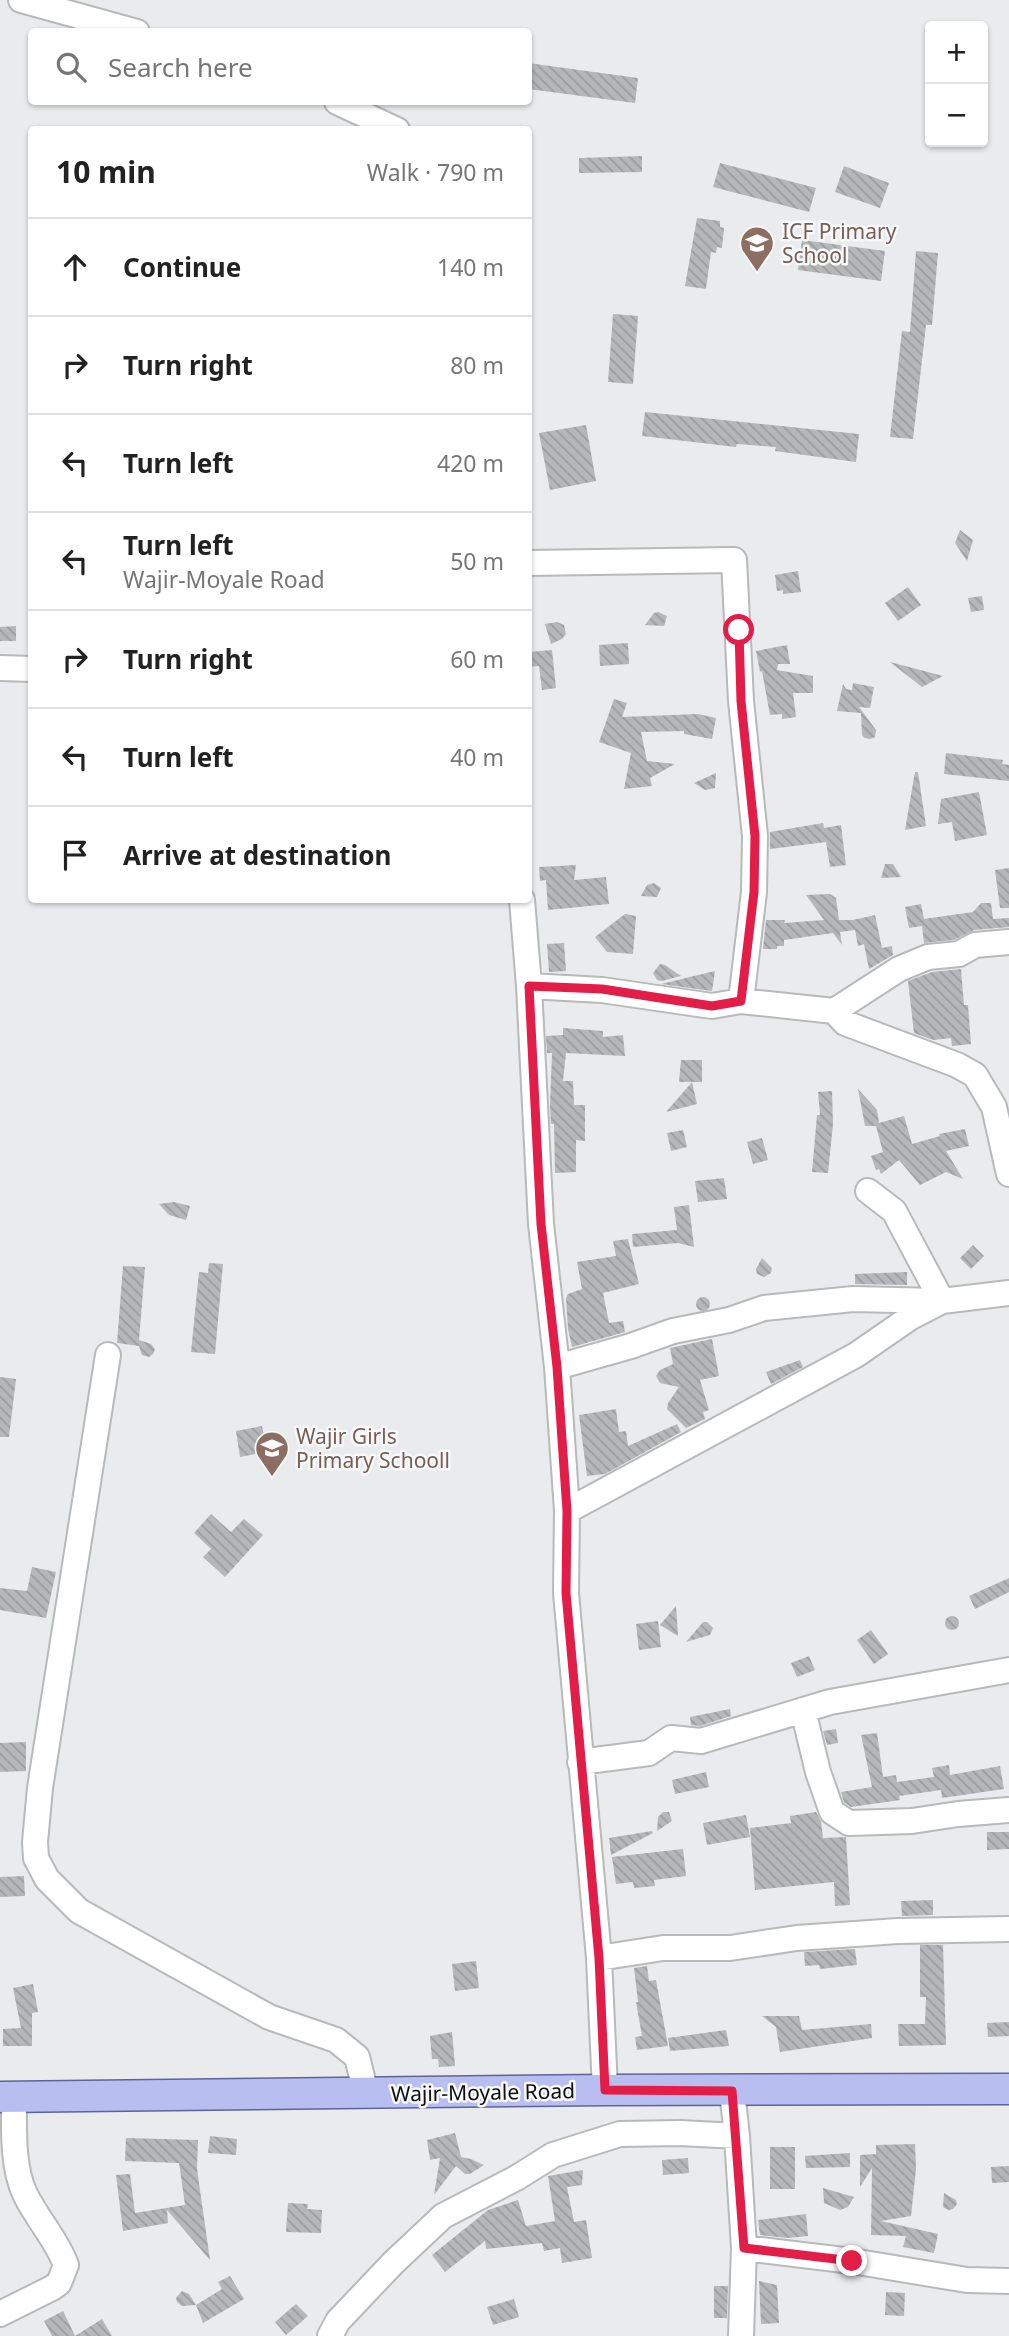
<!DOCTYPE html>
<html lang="en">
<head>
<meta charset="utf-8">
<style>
  body { margin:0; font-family:"Noto Sans",sans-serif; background:#f2f2f2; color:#222 }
  .controls { position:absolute; right:21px; top:21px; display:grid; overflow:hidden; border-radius:7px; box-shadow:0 2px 5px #0004 }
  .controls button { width:63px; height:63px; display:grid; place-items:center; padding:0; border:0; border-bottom:2px solid #e0e0e0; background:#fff; color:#222; font:35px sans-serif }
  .stop { position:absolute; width:21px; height:21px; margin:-16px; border:5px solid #e11d48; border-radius:50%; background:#fff }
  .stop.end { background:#e11d48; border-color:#fff; box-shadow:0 2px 7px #0008 }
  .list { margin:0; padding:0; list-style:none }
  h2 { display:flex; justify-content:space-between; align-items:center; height:91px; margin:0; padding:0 28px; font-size:30px }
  h2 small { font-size:23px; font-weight:400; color:#767676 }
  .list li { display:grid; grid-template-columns:46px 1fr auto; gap:21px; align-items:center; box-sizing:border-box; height:98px; padding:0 28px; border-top:2px solid #e0e0e0 }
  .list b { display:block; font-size:26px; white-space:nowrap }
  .list p { margin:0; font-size:23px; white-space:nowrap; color:#767676 }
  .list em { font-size:23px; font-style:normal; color:#767676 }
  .icon { flex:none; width:38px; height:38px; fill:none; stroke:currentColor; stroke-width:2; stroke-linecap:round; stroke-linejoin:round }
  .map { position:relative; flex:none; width:1009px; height:2336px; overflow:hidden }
  .search { position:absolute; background:#fff; box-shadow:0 2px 5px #0004; left:28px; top:28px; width:504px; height:77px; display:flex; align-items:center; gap:18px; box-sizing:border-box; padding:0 24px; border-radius:7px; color:#767676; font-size:26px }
  .panel { position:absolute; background:#fff; box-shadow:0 2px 5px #0004; left:28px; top:126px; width:504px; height:777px; border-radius:7px }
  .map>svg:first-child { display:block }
  .building { fill:url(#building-back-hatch) }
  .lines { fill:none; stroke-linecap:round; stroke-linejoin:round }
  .minor-casing { stroke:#b7b9ba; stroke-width:28 }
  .major-casing { stroke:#5d6499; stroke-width:33 }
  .minor { stroke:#fff; stroke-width:24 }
  .major { stroke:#b8beef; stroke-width:30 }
  .route { stroke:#e11d48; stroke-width:9 }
  .labels { text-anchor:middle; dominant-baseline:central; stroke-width:5; stroke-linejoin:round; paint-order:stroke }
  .education-label { font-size:21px; fill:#785e54; stroke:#f7f8fa; text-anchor:start }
  .street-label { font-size:21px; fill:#0e0e0f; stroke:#f7f8fa }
</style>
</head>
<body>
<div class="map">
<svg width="1009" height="2336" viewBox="0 0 1009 2336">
  <defs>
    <pattern id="building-back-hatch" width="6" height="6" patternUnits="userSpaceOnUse" patternTransform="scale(1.75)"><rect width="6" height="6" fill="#b5b7b9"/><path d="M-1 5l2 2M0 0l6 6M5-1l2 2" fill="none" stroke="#9a9c9e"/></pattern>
  </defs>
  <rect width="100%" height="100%" fill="#e9ebed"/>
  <path class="building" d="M528,63L638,78L635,103L528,89Z
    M642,156V172L579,173V158Z
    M720,163L816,188L809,212L713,187Z
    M844,166L889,183L880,208L835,192Z
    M697,218L720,221V227L724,228L722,248L717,247L716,253L711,252L706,289L685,286Z
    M802,240L885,251L881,281L798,270Z
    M916,251L938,253L932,325H926L913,439L890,437L902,331L910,332Z
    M613,314L638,316L633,384L608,382Z
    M645,412L859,434L856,462L775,451L776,447L737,444L736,447L642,436Z
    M586,425L596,481L550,490L539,433Z
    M960,530L973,540L967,561L955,543Z
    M798,571L801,592L783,594V590L777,591L775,575Z
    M908,587L921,605L898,621L885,603Z
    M982,596L984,610L971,612L968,598Z
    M658,612L667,616L664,626L645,625L654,613Z
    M557,622L564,625L566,634L562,639L551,644L545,624Z
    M16,626V641H0V627Z
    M628,643L629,664L600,666L599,645Z
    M787,645L790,664H778L777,670L813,676V693H793L796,717L782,719V714L770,715L762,671L760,672L756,651Z
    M552,650L556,688L542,690L539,666L529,667L528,652Z
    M890,662L943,676L922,687Z
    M853,683L874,687L870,708L859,707L876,730L875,737L870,739L865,738L862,735L861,713L837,711L843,684L846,689L852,690Z
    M614,699L627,703L622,717L698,714L716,718L712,739L684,734V731L641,732L647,761L675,764L650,778L652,786L624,789L631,753L599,742Z
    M946,753L1003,760L1002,764L1009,765V781L944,774Z
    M915,772H918L926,826L905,830Z
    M716,773L715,788L705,790L694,783Z
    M979,792L987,835L955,841L952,822L938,824L941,799Z
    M823,823L824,828L841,825L846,865L830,867L826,842L770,849V832Z
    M885,864H893L901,877L881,878Z
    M576,865L574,880L606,877L609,904L548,910L546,880L540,881L539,867Z
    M1009,868V908H1000L995,870Z
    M654,883L661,888L657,897L641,896L647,885Z
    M830,894L836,898L839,920H853L875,915L882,948L892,946L893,955L869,969L864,944L858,946L855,930L840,932L842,945L833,933L784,940V946H777V949H763L766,920H785L784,923L824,920L806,895Z
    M981,903H991L993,919L1009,918V927L974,930L954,940L924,943L922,926L909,928L905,907L921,904L924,919L973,912Z
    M625,914L636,916L633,954L607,952L595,937Z
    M564,943L566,971L549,972L547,944Z
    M660,964L665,965L681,976L662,981L657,980L653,973Z
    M961,969L964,1005H968L971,1044L952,1046L951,1038L933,1040L914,1033L908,981L932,972Z
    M715,971L712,991L661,984Z
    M563,1028L603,1031V1037L623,1035L625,1056L566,1053L563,1081H573L574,1105H585V1141L576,1140V1172L555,1173L554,1124H551L550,1105L552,1053H547L546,1036L563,1035Z
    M681,1060H702V1082H692L697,1104L666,1112L692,1082H679Z
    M858,1089L877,1110L879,1123L904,1116L912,1144L940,1136L939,1134L965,1129L969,1146L946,1151L963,1179L946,1172L920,1185L899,1160L881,1174L879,1169L876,1170L871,1156L883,1152L876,1126H865Z
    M832,1091L833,1124L828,1173L812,1172L817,1115H820L818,1092Z
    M683,1130L687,1147L671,1151L667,1133Z
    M762,1138L768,1160L753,1164L747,1142Z
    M724,1178L727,1199L698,1202L695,1181Z
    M174,1202L190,1206L186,1220L169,1215L159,1204Z
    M689,1205L694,1247L678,1243L633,1247L632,1234L677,1230L674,1207Z
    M628,1239L639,1284L603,1293L609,1323L623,1321L625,1332L572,1347L568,1329L566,1298L568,1294L582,1289L577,1262L616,1256L613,1241Z
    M973,1245L984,1256L971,1269L960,1258Z
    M762,1258L772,1268L771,1273L764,1277L757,1274L756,1269Z
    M209,1263L223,1264L215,1354L191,1352L199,1272L208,1273Z
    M123,1266L145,1267L139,1340L151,1344L155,1349L153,1354L149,1357L142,1355L139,1346L117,1343Z
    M907,1272V1285L855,1284V1274Z
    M696 1304a7 7 0 1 1 14 0a7 7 0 1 1-14 0Z
    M712,1339L719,1376L700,1380L709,1410L703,1412L705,1419L686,1428L667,1409L668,1403L679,1387L660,1383L656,1376L660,1370L673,1364L670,1348Z
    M800,1360L803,1367L771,1384L766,1372Z
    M0,1377L16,1379L9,1437H0Z
    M616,1409L619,1432L626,1431L628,1446L677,1424L681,1432L605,1474L587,1476L579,1415Z
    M262,1426L267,1452L240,1457L236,1431Z
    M211,1514L231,1532L244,1519L263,1535L225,1577L203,1557L211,1549L194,1533Z
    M32,1567L56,1572L46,1618L0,1610V1588L27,1591Z
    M1009,1578V1592L975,1609L969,1596Z
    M676,1606L678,1636L660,1625Z
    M945 1623a7 7 0 1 1 14 0a7 7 0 1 1-14 0Z
    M658,1621L661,1647L639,1650L636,1624Z
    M703,1622H707L713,1628L710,1635L686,1642Z
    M871,1630L888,1654L874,1664L857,1640Z
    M809,1656L815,1670L797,1677L791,1663Z
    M730,1709L731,1716L700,1726L691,1725L690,1717Z
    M836,1729L838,1743L827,1745L823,1731Z
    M877,1733L883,1777L896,1775L897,1782L934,1777L932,1768L949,1765L950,1775L1000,1766L1004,1789L942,1798L941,1790L899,1796L900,1800L851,1807L844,1802L841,1792L872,1787L861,1735Z
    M26,1742V1771L0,1772V1743Z
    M706,1772L709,1787L675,1794L672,1780Z
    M663,1812H669L672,1821L657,1831L658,1817Z
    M816,1812L821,1821L823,1838L846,1837L850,1905L835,1906L834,1882L755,1890L750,1828L791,1823L790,1816Z
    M746,1815L750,1837L707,1845L703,1823Z
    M652,1831L653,1833L611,1855L609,1838Z
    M987,1832H1009V1849L987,1850Z
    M683,1849L686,1876L654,1880L655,1886L634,1888L633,1882L616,1884L612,1857Z
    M24,1876L25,1896L0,1897V1877Z
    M933,1900V1915L902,1916L901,1901Z
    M920,1945H943L946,2045L899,2046L898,2024H925L926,1997H920Z
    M855,1949L857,1965L820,1969L819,1965L805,1966L804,1952Z
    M476,1961L479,1988L455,1991L452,1964Z
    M647,1966L649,1981L656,1980L668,2046L637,2050L635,2037L642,2036L636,2002H638L634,1968Z
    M33,1984L38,2012L32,2013V2046H3V2029L21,2028L13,1988Z
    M762,2016H799L802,2030L871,2024L872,2038L780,2052L776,2027Z
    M1009,2022V2036L988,2037L987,2023Z
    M726,2030L729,2046L670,2051L668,2038Z
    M452,2032L455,2066L439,2067L438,2059H432L430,2036Z
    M455,2133L461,2157L471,2159L484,2165L470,2174H465L456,2166L434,2195L440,2158L430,2160L427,2140Z
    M210,2136L237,2139L236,2155L208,2153Z
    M126,2138L198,2140L197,2169L210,2260L167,2210L168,2223L123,2231L116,2175L130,2174L135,2213L185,2205L179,2163L125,2161Z
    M915,2144L916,2169L911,2216L881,2221L938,2234L934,2253L903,2247L906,2236L871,2235L872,2168L860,2187V2155L876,2154V2145Z
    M770,2147H795V2189H770Z
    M850,2153V2167L806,2168L805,2156Z
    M688,2158L689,2173L663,2175L662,2160Z
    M1009,2166V2182L992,2183L991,2167Z
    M583,2170L582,2185L567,2187L574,2222L586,2220L592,2258L562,2263L560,2248L544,2251L542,2243L486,2249L485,2241L445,2272L432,2255L488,2210L518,2200L526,2226L555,2221L548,2176Z
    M823,2188L854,2197L848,2207L840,2210L824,2203Z
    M944,2193L956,2200L957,2204L953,2209L948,2210L943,2207Z
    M288,2203L308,2204L307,2209L322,2210L321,2233L286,2232Z
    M806,2214L808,2236L788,2238L760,2235L758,2220Z
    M230,2276L244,2299L203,2323L196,2305L182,2306L177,2302L176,2298L182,2291L189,2294L196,2305L222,2289L218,2282Z
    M759,2281L777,2285L779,2323L761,2324Z
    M714,2286H728L727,2318H714Z
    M886,2292L905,2293L904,2316L885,2315Z
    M514,2299L519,2317L493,2325L487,2307Z
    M296,2304L308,2316L286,2335L275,2322Z
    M63,2311L75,2336L102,2319L112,2336H52L44,2321Z"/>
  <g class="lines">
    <g class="minor-casing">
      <path id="minor" d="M21,0L137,32
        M337,102L397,130
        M528,563L734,560L741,701L755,836L754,892L741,1001
        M0,668L32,669
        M522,900L529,986L541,1224L557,1367L567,1511L566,1593L599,1958L605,2090
        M529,986L602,990L712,1006L741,1001L834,1011L845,1023L957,1065L975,1075L994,1107L1009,1174
        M834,1011L899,969L928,957L959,954L975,945L1009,942
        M868,1191L894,1211L942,1301
        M108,1355L40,1788L35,1842L36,1858L47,1879L79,1911L269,2017L336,2040L357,2057L366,2093
        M557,1367L631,1346L673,1331L729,1320L764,1308L853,1299L939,1301
        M567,1511L856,1355L911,1317L942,1301L1009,1293
        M803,1710L818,1772L832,1812L849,1823L912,1821L958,1814L1009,1810
        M580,1762L649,1753L671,1738L701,1741L830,1702L1009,1670
        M599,1958L663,1948H730L797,1938L898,1931L1009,1929
        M737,2136L744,2248L741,2336
        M744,2248L852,2261L967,2280L1009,2281
        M0,2314L52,2288L59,2283L66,2265C57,2240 37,2219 25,2194C12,2167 14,2127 14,2097
        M330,2336L338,2321L393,2263L443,2216L518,2177L553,2155L620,2134L680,2133L737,2136L732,2091"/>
    </g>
    <g class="major-casing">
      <path id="major" d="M0,2097L605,2090L1009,2089"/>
    </g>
    <use href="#minor" class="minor"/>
    <use href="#major" class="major"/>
  </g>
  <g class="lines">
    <path class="route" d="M739,630L741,701L755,836L754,892L741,1001L712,1006L602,989L529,986L541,1224L557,1367L567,1511L566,1593L599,1958L605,2090L732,2091L744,2248L852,2261"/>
  </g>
  <defs>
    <g id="school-pin" transform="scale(1.75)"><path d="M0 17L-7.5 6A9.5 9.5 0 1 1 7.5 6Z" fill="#8d6e63" stroke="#f7f8fa"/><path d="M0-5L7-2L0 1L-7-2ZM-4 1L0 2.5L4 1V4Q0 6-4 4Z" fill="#fff"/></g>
  </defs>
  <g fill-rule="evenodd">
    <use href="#school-pin" x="757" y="243"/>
    <use href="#school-pin" x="272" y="1448"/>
  </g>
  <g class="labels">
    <g class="education-label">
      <text x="782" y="231">ICF Primary<tspan x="782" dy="24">School</tspan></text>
      <text x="296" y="1436">Wajir Girls<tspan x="296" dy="24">Primary Schooll</tspan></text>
    </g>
    <g class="street-label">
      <text transform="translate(483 2092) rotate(-1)">Wajir-Moyale Road</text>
    </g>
  </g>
</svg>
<div class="controls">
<button>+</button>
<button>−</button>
</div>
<div class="stop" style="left:739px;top:630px"></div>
<div class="stop end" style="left:852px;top:2261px"></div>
<div class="search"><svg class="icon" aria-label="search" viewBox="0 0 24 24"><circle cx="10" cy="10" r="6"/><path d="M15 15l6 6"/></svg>Search here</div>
<section class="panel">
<h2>10 min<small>Walk · 790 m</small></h2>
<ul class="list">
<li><svg class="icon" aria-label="ahead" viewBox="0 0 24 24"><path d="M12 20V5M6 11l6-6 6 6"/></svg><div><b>Continue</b></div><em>140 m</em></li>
<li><svg class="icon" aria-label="right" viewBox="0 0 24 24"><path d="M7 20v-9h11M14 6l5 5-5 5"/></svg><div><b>Turn right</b></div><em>80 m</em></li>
<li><svg class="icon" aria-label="left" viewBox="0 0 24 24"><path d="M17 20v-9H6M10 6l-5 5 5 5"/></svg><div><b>Turn left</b></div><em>420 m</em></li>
<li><svg class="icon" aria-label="left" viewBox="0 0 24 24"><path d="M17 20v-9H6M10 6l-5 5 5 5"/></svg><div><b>Turn left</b><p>Wajir-Moyale Road</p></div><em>50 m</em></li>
<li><svg class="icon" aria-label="right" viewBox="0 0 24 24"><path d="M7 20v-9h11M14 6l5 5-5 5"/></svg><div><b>Turn right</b></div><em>60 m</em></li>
<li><svg class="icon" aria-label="left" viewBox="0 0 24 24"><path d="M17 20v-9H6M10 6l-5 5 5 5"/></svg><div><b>Turn left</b></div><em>40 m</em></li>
<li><svg class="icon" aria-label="arrive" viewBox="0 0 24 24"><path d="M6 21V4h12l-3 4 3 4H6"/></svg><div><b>Arrive at destination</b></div></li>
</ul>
</section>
</div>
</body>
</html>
